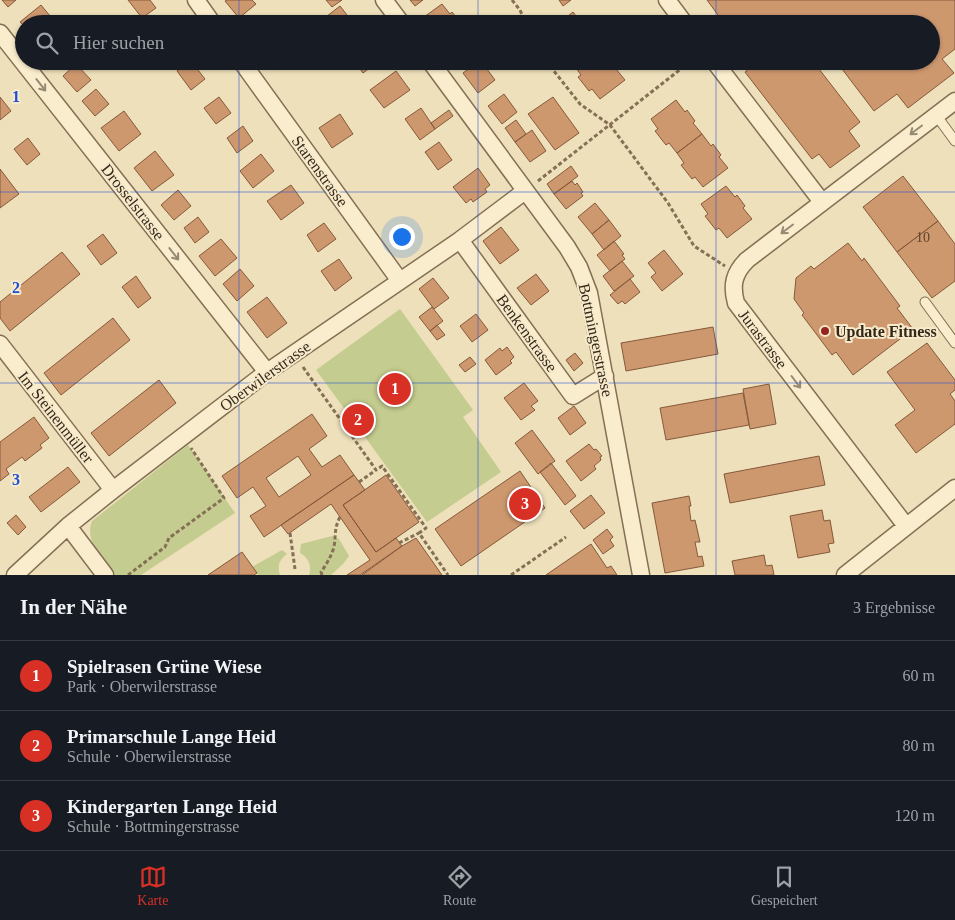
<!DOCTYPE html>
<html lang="de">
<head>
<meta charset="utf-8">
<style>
  body { margin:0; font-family:"Times New Roman",serif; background:#242831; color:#f1f3f6 }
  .you { position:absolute; left:401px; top:236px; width:18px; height:18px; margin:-12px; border:4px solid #fff; border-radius:50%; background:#1a73e8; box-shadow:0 0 0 8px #1a73e833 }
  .badge { display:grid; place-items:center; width:32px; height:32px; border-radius:50%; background:#d93025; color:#fff; font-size:16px; font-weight:700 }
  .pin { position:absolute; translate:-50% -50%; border:2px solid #fff; box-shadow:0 1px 5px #0006 }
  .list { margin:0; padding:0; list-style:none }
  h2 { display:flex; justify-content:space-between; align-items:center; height:65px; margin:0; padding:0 20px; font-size:21px }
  h2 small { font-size:16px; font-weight:400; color:#9ea1a6 }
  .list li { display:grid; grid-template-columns:32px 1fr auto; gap:15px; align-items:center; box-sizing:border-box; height:70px; padding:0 20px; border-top:1px solid #363941 }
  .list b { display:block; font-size:19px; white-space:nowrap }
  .list p { margin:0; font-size:16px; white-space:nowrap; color:#9ea1a6 }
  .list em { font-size:16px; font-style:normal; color:#9ea1a6 }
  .icon { flex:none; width:28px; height:28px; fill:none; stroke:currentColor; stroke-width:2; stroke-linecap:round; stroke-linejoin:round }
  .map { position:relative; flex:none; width:955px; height:575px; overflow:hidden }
  .search { position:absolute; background:#171b24; box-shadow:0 1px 4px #0004; left:15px; right:15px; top:15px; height:55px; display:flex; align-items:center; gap:12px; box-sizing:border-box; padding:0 18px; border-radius:28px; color:#9ea1a6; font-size:19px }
  .sheet { height:275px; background:#171b24 }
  nav { display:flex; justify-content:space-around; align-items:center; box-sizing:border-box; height:70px; border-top:1px solid #363941; background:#171b24; font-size:14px; color:#9ea1a6 }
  nav a { display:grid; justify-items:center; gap:2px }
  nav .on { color:#d93025 }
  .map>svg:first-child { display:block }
  .green { fill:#c4cc8f }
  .building { fill:#ce986f; stroke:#85593a; fill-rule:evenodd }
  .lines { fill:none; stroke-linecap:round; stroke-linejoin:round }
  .lane-casing { stroke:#856f55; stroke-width:11 }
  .street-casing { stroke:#856f55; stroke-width:19 }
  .path { stroke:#856f55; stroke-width:3; stroke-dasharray:4 2.5; stroke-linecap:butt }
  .lane { stroke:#f9edcd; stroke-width:9 }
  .street { stroke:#f9edcd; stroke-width:16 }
  .oneway { stroke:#968a74 }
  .grid { fill:none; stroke:#1d4ed8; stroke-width:1; stroke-opacity:0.55 }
  .poi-dot { fill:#962423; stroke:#f6eaca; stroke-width:2 }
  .labels { text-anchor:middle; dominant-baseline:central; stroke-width:4; stroke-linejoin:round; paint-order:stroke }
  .number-label { font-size:14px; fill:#5a432f }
  .street-label { font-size:16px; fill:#34271a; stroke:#f6eaca }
  .poi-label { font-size:16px; font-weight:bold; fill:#34271a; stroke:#f6eaca; text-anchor:start }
  .grid-label { font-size:16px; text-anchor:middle; font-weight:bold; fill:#1d4ed8; stroke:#f6eaca; stroke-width:4; stroke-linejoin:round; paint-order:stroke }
</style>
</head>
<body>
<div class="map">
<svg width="955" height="575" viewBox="0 0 955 575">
  <rect width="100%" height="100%" fill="#eee0bb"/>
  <path class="green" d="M400,309L473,410L463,417L501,472L427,522L316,370Z
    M188,445L235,513L141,575H113C103,559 84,541 92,521Z
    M332,536L339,539L349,556L343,564L331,575H309C312,566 309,558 300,553L301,544Z
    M282,550L287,554C279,560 277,566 280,575H258L252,567Z"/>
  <path class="building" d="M2,0H16L8,7Z
    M128,0H150L156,8L142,18Z
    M227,0H252L256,4L239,18L225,1Z
    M326,0H342L332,7Z
    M410,0H423L415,6Z
    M559,0H571L563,6Z
    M707,0H955V49L942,59L954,73L908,108L897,94L874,111L836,61H931V24H720L716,18L718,15Z
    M442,4L450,14L452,12L459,21L457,24H430L424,17Z
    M41,5L55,22L53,24H24V26L20,22Z
    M340,6L354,24H324L322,20Z
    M573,12L582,24L584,22L585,24H558Z
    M50,61H60L54,66Z
    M191,61L205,79L191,90L177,71Z
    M268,61H285L274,70Z
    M354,61H379L363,73Z
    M479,61H481L495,80L478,93L463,73Z
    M579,61H614L618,67L616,69L625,80L600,99L592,89L589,91L578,77L581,75L574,65Z
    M740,61H830L819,69L860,122L849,131L860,146L830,168L819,154L812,159L745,72L747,71Z
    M76,64L91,80L77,92L63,76Z
    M396,71L410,90L384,108L370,90Z
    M96,89L109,104L95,116L82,101Z
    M504,94L517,112L502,124L488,106Z
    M0,97L11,111L0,120Z
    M219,97L231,113L216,124L204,108Z
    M553,97L579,133L555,150L528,114Z
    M676,100L685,112L687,110L695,121L693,123L702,134L677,153L669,143L666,145L655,131L658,129L651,119Z
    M421,108L435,129L420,140L405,119Z
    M449,110L453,116L435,129L431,123Z
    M124,111L141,134L119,151L101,128Z
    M340,114L353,134L332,148L319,128Z
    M516,120L526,134L515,142L505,128Z
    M243,126L253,141L237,153L227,138Z
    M532,130L546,151L530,162L515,142Z
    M702,134L711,146L713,144L721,155L719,157L728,168L703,187L695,177L692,179L681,165L684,163L677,153Z
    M28,138L40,154L27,165L14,149Z
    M439,142L452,160L438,170L425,152Z
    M155,151L174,175L152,191L134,168Z
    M261,154L274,171L253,188L240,171Z
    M571,166L578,176L554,194L547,184Z
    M478,168L490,185L485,189L487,192L473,202L471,199L466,203L453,187Z
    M0,169L19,194L0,208Z
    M903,176L938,221L897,252L863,207Z
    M572,181L575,185L577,183L583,192L581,193L583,196L566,209L554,194Z
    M291,185L304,203L281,220L267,201Z
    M726,186L735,197L737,195L745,206L743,208L752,219L727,238L719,228L716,230L705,216L708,214L701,204Z
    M178,190L191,206L174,220L161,205Z
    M595,203L609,220L592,234L578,217Z
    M198,217L209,232L195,243L184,228Z
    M609,220L621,236L604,250L592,234Z
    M938,221L955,244V281L932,298L897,252Z
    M324,223L336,239L318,252L307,235Z
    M501,227L519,250L500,264L483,241Z
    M103,234L117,253L101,265L87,246Z
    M221,239L237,258L215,276L199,256Z
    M614,241L624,254L622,255L625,259L610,271L597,255Z
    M848,243L862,261L864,258L900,306L897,308L913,329L853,375L836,352L832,355L802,315L804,313L794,299L796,278L811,266L814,269Z
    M664,250L683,274L662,291L651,277L656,273L648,263Z
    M62,252L80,274L10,331L0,318V302Z
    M339,259L352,278L335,291L321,271Z
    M622,261L634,276L614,291L603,276Z
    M240,269L254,286L237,301L223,284Z
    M536,274L549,291L531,305L517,288Z
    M136,276L151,298L138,308L122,287Z
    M433,278L449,298L434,309L419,289Z
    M630,279L640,292L625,304L622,301L618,304L610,295Z
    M267,297L287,323L267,338L247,312Z
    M432,307L443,321L430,331L419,317Z
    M476,314L488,330L472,342L460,326Z
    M113,318L130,340L61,395L44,373Z
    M437,325L445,335L437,340L430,331Z
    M713,327L718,354L626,371L621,343Z
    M927,343L955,380V390L950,394L955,401V424L916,453L895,425L915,410L887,372Z
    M507,347L514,357L510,361L512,363L496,375L485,360L500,348L502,351Z
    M575,353L583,363L574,371L566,360Z
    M470,357L476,364L465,372L459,365Z
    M159,380L176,403L109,456L91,433Z
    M524,383L538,401L531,406L535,410L521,420L504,398Z
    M769,384L776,424L750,429L743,389Z
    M743,393L749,425L666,440L660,408Z
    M574,406L586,423L570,435L558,418Z
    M312,414L327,436L309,449L322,467L340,455L354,475L264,537L250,516L266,506L253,487L237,498L222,476ZM298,456L311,475L279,497L266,478Z
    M34,417L49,438L40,445L42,448L25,461L22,457L6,469L9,474L0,481V442Z
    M532,430L555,461L538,474L515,443Z
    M589,444L594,450L596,449L602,456L600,457L601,460L594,466L596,469L581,481L566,461Z
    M819,456L825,485L730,503L724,474Z
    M551,463L576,496L565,505L540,472Z
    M68,467L80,482L41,512L29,497Z
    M520,471L545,508L461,566L435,529Z
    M354,475L365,490L343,505L376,552L396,538L402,546L360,575H347L370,560L331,504L288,534L281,525Z
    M386,475L419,522L376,552L343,505Z
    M591,495L605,513L584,529L570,511Z
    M689,496L691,506H689L691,521L695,520L700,542H695L698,557L702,556L704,566L665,573L652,503Z
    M822,510L824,521L830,520L834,543L828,544L830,552L798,558L790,516Z
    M16,515L26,527L18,535L7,523Z
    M607,529L613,537L610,540L614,546L603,554L593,540Z
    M416,538L442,575H362L402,546Z
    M591,544L607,568L611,566L617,575H546Z
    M242,552L257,573L254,575H208Z
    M764,555L766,566L772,565L774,575H735L732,561Z"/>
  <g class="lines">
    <g class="lane-casing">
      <path id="lane" d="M936,115L955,141
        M925,302L955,343"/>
    </g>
    <g class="street-casing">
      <path id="street" d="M196,0L213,24
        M384,0L402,24
        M667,0L685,24
        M0,33L267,372
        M241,61L400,281
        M430,61L567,247L579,267L589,293L641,575
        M714,61L822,202
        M460,240L573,396L605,376
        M0,344L113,490
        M68,526L105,575
        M906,526L736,303C731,285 734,273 747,260L955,101
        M15,575L68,526L113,490L267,372L460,240L525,191
        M845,575L955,488"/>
    </g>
    <path class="path" d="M512,0L520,10L526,24
      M546,61L580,104L610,125L668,203L694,246L725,266
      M538,181L691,61
      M303,367L376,470L382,466L426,528L419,533L448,575
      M359,482L376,470
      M290,533L295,569
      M399,543L419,533
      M128,575L165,547L169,538L224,498L191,448
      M322,575L321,572C326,565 331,557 334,547C336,535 334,528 340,517
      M511,575L566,537"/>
    <use href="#lane" class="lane"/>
    <use href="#street" class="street"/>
  </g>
  <defs><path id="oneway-shaft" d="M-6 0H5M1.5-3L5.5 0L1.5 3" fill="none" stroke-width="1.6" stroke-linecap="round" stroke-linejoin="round" transform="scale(1.25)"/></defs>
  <g class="oneway">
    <use href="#oneway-shaft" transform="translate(41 85) rotate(52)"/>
    <use href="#oneway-shaft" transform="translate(916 130) rotate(143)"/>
    <use href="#oneway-shaft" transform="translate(787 229) rotate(143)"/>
    <use href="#oneway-shaft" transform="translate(174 254) rotate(52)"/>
    <use href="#oneway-shaft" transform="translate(796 382) rotate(53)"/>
  </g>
  <path class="grid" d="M239,0V24M478,0V24M716,0V24M239,61V575M478,61V575M716,61V575M0,192H955M0,383H955"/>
  <circle class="poi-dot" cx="825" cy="331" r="5"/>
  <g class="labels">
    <g class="number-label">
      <text x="923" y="237">10</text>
    </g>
    <g class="street-label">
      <text transform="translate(320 171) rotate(54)">Starenstrasse</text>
      <text transform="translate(133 202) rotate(52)">Drosselstrasse</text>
      <text transform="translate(527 333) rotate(54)">Benkenstrasse</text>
      <text transform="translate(763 339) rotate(53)">Jurastrasse</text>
      <text transform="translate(596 340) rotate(78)">Bottmingerstrasse</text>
      <text transform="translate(265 376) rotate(-36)">Oberwilerstrasse</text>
      <text transform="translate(56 417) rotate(52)">Im Steinenmüller</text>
    </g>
    <g class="poi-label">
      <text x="835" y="331">Update Fitness</text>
    </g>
  </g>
  <g class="grid-label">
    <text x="16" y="102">1</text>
    <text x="16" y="293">2</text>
    <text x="16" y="485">3</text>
  </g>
</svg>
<div class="you"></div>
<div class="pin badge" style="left:395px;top:389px">1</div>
<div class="pin badge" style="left:358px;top:420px">2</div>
<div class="pin badge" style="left:525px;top:504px">3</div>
<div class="search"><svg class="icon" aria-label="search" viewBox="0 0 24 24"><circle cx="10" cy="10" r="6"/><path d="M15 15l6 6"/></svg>Hier suchen</div>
</div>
<section class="sheet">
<h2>In der Nähe<small>3 Ergebnisse</small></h2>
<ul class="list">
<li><span class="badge">1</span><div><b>Spielrasen Grüne Wiese</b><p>Park · Oberwilerstrasse</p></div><em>60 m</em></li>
<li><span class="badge">2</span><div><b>Primarschule Lange Heid</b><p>Schule · Oberwilerstrasse</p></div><em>80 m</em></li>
<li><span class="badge">3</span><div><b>Kindergarten Lange Heid</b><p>Schule · Bottmingerstrasse</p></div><em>120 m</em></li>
</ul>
</section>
<nav>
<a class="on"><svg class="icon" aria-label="map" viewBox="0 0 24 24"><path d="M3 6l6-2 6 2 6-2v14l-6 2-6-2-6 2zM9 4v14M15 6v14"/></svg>Karte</a>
<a><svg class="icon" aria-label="directions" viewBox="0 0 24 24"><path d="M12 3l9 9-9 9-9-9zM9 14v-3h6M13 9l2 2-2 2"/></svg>Route</a>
<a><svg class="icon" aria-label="saved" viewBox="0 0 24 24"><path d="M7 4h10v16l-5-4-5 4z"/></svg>Gespeichert</a>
</nav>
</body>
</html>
